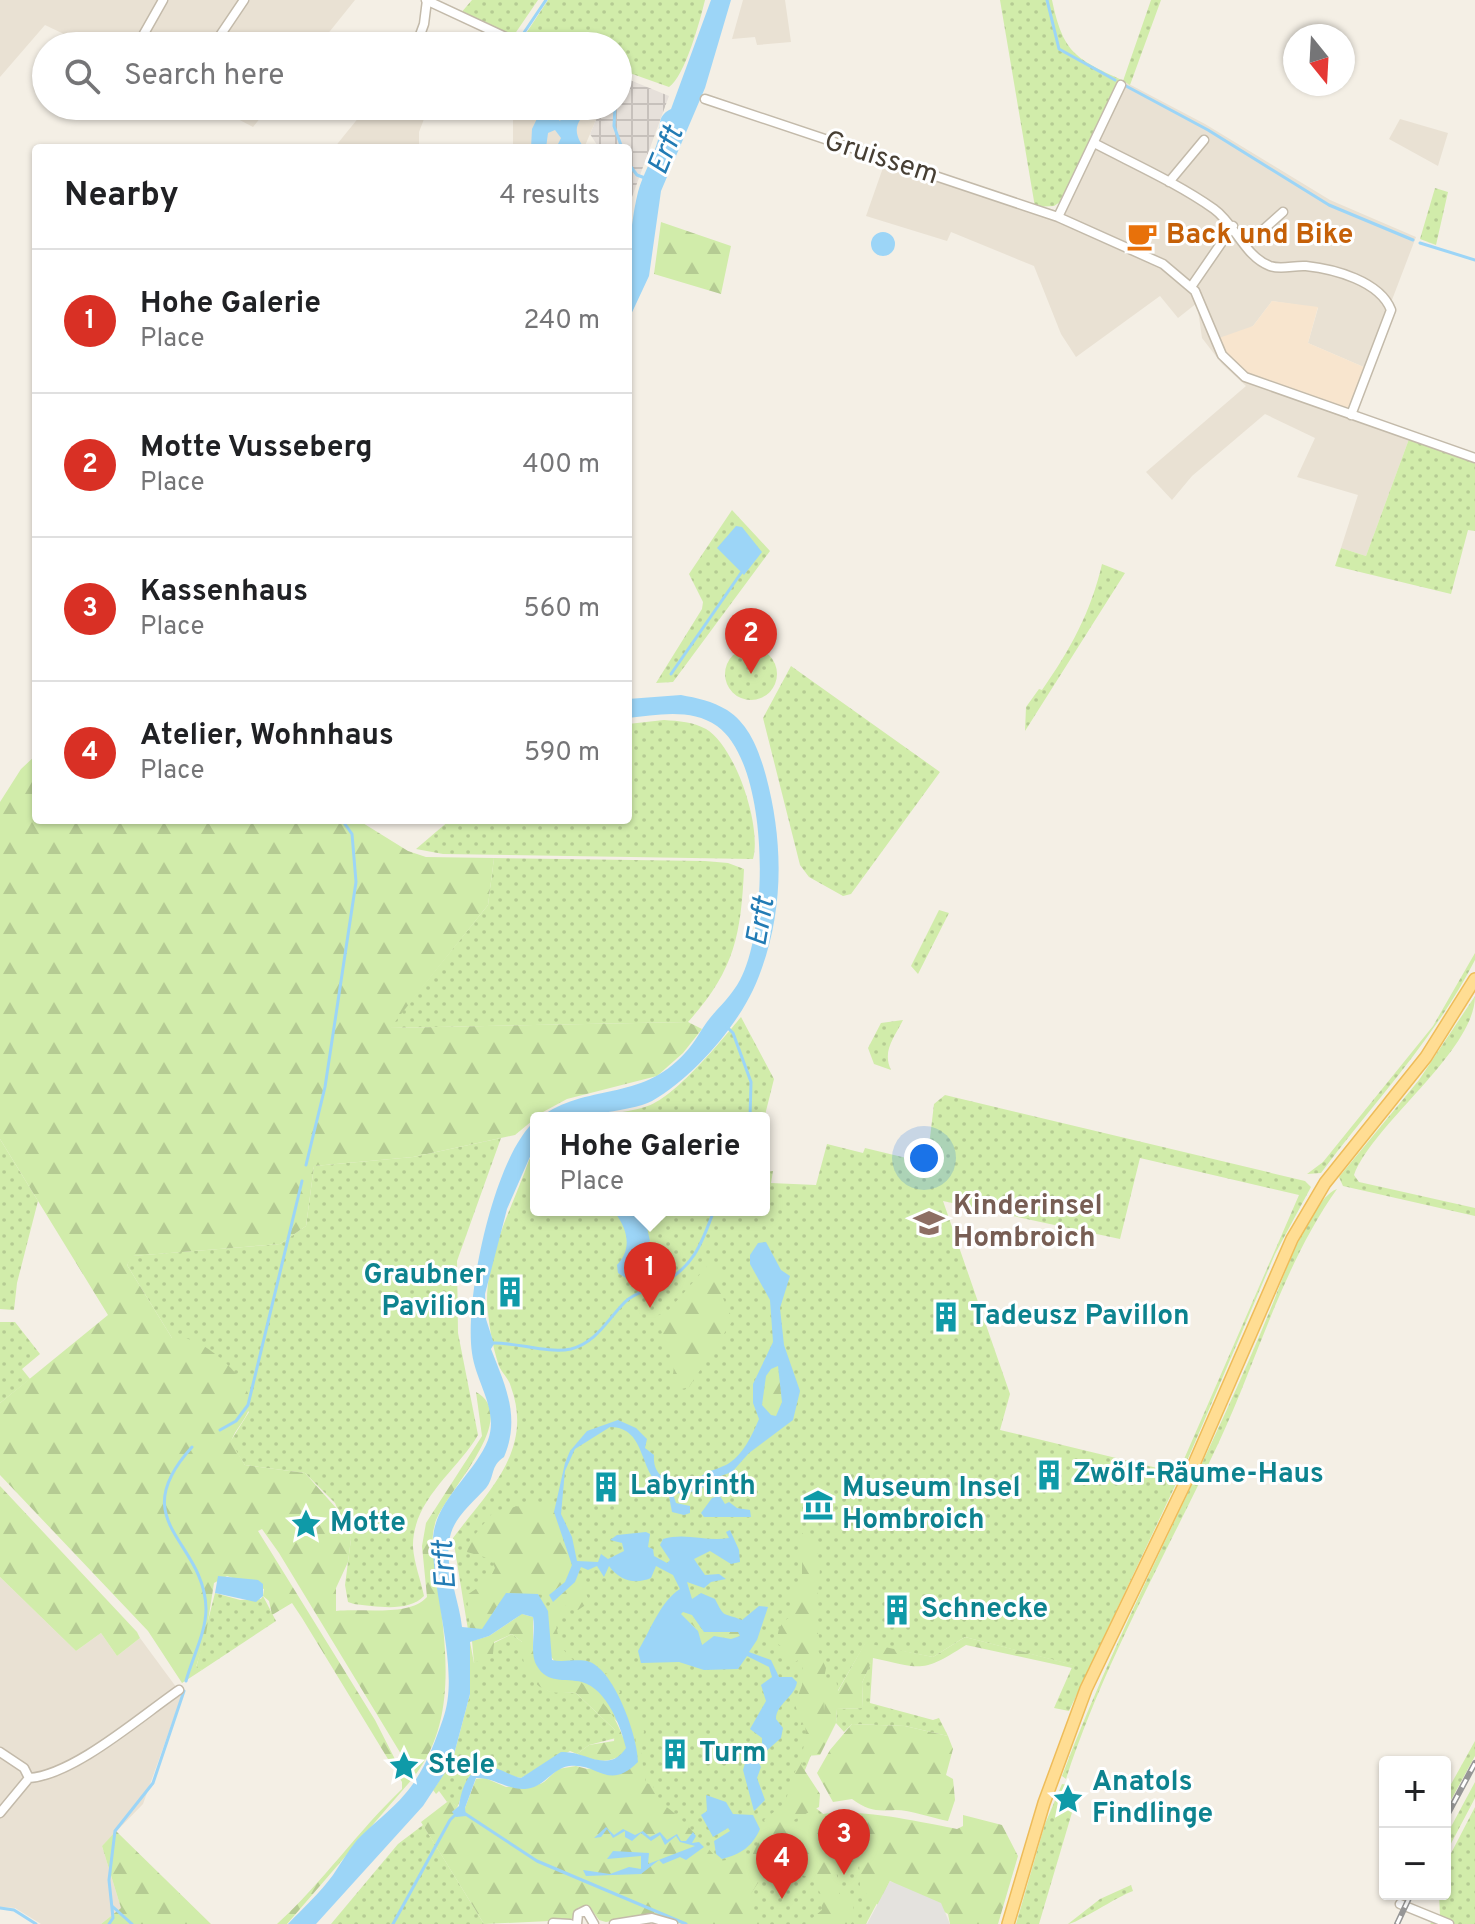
<!DOCTYPE html>
<html lang="en">
<head>
<meta charset="utf-8">
<style>
  body { margin:0; font-family:Overpass,sans-serif; background:#f2f2f2; color:#202124 }
  .controls { position:absolute; right:24px; bottom:24px; display:grid; overflow:hidden; border-radius:8px; box-shadow:0 2px 6px #0004 }
  .controls button { width:72px; height:72px; display:grid; place-items:center; padding:0; border:0; border-bottom:2px solid #e0e0e0; background:#fff; color:#202124; font:40px sans-serif }
  .compass { position:absolute; left:1283px; top:24px; width:72px; height:72px; border-radius:50%; background:#fff; box-shadow:0 2px 6px #0004; rotate:162deg }
  .you { position:absolute; left:924px; top:1158px; width:28px; height:28px; margin:-20px; border:6px solid #fff; border-radius:50%; background:#1a73e8; box-shadow:0 0 0 12px #1a73e833 }
  .badge { display:grid; place-items:center; width:52px; height:52px; border-radius:50%; background:#d93025; color:#fff; font-size:26px; font-weight:700 }
  .pin { position:absolute; translate:-50% -66px; filter:drop-shadow(0 2px 4px #0008) }
  .pin::after { content:''; position:absolute; top:42px; width:28px; height:24px; background:inherit; clip-path:polygon(0 0,100% 0,50% 100%) }
  .popup { position:absolute; left:530px; top:1112px; width:240px; height:104px; box-sizing:border-box; display:grid; place-content:center; border-radius:8px; background:#fff; filter:drop-shadow(0 2px 6px #0005); font-size:26px; white-space:nowrap; color:#757577 }
  .popup b { font-size:30px; color:#202124 }
  .popup::after { content:''; position:absolute; left:50%; top:100%; margin-left:-16px; border:16px solid transparent; border-top-color:#fff }
  .list { margin:0; padding:0; list-style:none }
  h2 { display:flex; justify-content:space-between; align-items:center; height:104px; margin:0; padding:0 32px; font-size:34px }
  h2 small { font-size:26px; font-weight:400; color:#757577 }
  .list li { display:grid; grid-template-columns:52px 1fr auto; gap:24px; align-items:center; box-sizing:border-box; height:144px; padding:0 32px; border-top:2px solid #e0e0e0 }
  .list b { display:block; font-size:30px; white-space:nowrap }
  .list p { margin:0; font-size:26px; white-space:nowrap; color:#757577 }
  .list em { font-size:26px; font-style:normal; color:#757577 }
  .icon { flex:none; width:44px; height:44px; fill:none; stroke:currentColor; stroke-width:2; stroke-linecap:round; stroke-linejoin:round }
  .map { position:relative; flex:none; width:1475px; height:1924px; overflow:hidden }
  .search { position:absolute; background:#fff; box-shadow:0 2px 6px #0004; left:32px; top:32px; width:600px; height:88px; display:flex; align-items:center; gap:20px; box-sizing:border-box; padding:0 28px; border-radius:44px; color:#757577; font-size:30px }
  .panel { position:absolute; background:#fff; box-shadow:0 2px 6px #0004; left:32px; top:144px; width:600px; height:680px; border-radius:8px }
  .map>svg:first-child { display:block }
  .residential { fill:#e9e1d3 }
  .commercial { fill:#f8e5ce }
  .industrial { fill:url(#industrial-grid) }
  .green { fill:url(#green-dots); fill-rule:evenodd }
  .forest { fill:url(#forest-firs) }
  .parking { fill:#e4e2de }
  .water { fill:#9cd5f7; fill-rule:evenodd }
  .lines { fill:none; stroke-linecap:round; stroke-linejoin:round }
  .stream { stroke:#9cd5f7; stroke-width:3 }
  .minor-casing { stroke:#c3baaa; stroke-width:11 }
  .major-casing { stroke:#eebc59; stroke-width:14 }
  .minor { stroke:#fff; stroke-width:8 }
  .major { stroke:#ffdd93; stroke-width:11 }
  .rail-casing { stroke:#969696; stroke-width:6 }
  .rail { stroke:#fff; stroke-width:3; stroke-dasharray:9; stroke-linecap:butt }
  .labels { text-anchor:middle; dominant-baseline:central; stroke-width:6; stroke-linejoin:round; paint-order:stroke }
  .street-label { font-size:28px; fill:#473f34; stroke:#fff }
  .food-label { font-size:28px; font-weight:bold; fill:#c56008; stroke:#fff; text-anchor:start }
  .education-label { font-size:28px; font-weight:bold; fill:#785e54; stroke:#fff; text-anchor:start }
  .culture-label { font-size:28px; font-weight:bold; fill:#0d838f; stroke:#fff; text-anchor:start }
  .water-label { font-size:30px; font-style:italic; fill:#227bb4; stroke:#fff }
</style>
</head>
<body>
<div class="map">
<svg width="1475" height="1924" viewBox="0 0 1475 1924">
  <defs>
    <pattern id="industrial-grid" width="8" height="8" patternUnits="userSpaceOnUse" patternTransform="scale(2)"><rect width="8" height="8" fill="#e6e0da"/><path d="M0 4h8M4 0v8" fill="none" stroke="#c7c1bc"/></pattern>
    <pattern id="green-dots" width="8" height="8" patternUnits="userSpaceOnUse" patternTransform="scale(2)"><rect width="8" height="8" fill="#d1ecaa"/><path d="M2 2h.1M6 6h.1" fill="none" stroke="#b5cb93" stroke-width="1.8" stroke-linecap="round"/></pattern>
    <pattern id="forest-firs" width="22" height="20" patternUnits="userSpaceOnUse" patternTransform="scale(2)"><rect width="22" height="20" fill="#d1ecaa"/><path d="M5 1l3.5 6h-7zM16 11l3.5 6h-7z" fill="#b5cb93"/></pattern>
  </defs>
  <rect width="100%" height="100%" fill="#f4efe5"/>
  <path class="residential" d="M0,0H355L318,46H89L45,25L0,77Z
    M743,0H785L791,42L757,45L755,37L732,39Z
    M1127,83L1205,124L1330,200L1416,237L1366,368L1308,343L1318,308L1272,301L1253,326L1222,348L1409,439L1366,556L1341,548L1358,495L1297,477L1315,438L1265,414L1192,476L1172,500L1146,472L1246,386L1222,364L1202,338L1197,303L1178,318L1160,296L1076,357L1061,334L1034,266L951,232L947,241L866,216L885,162L1060,221Z
    M213,106H270L253,127Z
    M368,106H429L419,132V148H334Z
    M513,106H602L584,148H513Z
    M1400,119L1448,133L1438,166L1389,139Z
    M0,1577L76,1651L101,1633L117,1656L140,1638L182,1695L143,1804L102,1846L121,1908L101,1924H41L15,1908L0,1907Z"/>
  <path class="commercial" d="M1272,301L1318,307L1308,343L1366,368L1347,411L1251,377L1229,358L1219,338L1253,326Z"/>
  <path class="industrial" d="M625,78L669,96L632,197L628,191V148H599L590,134L602,106H618V83Z"/>
  <path class="green" d="M472,0H538L512,38L460,14Z
    M548,0H705C700,21 685,76 669,87L624,71L618,75V46H532L521,41Z
    M1000,0H1052C1063,52 1074,58 1122,80L1060,202L1054,206L1035,207Z
    M1151,0H1161L1130,85L1123,81Z
    M1435,188L1448,192L1436,245L1420,239Z
    M1409,439L1475,461V531L1468,530L1451,594L1335,566L1341,548L1366,556Z
    M732,510L770,551L673,682L656,683L702,609L703,602L689,574Z
    M1102,564L1125,573L1025,731L1026,707L1039,689L1042,690C1070,650 1091,612 1102,564Z
    M725 674a26 26 0 1 1 52 0a26 26 0 1 1-52 0Z
    M791,666L940,772L851,894L843,896L809,877L800,865L763,718Z
    M664,720C679,721 693,722 706,729C736,747 762,827 753,859L443,854L416,849L450,820H628V724Z
    M494,858L705,861L728,863L744,869C741,936 734,971 688,1022L389,1028L488,905Z
    M939,910L949,913L918,974L911,966Z
    M1475,953V960C1434,1040 1374,1102 1321,1173L1307,1174L1323,1162L1433,1026Z
    M1475,996C1475,1051 1373,1124 1354,1175L1359,1182L1475,1208V1216L1343,1186L1339,1177L1419,1080Z
    M741,1017L774,1079L764,1119L576,1118C598,1114 623,1114 645,1107C674,1099 721,1041 741,1017Z
    M903,1020C894,1038 882,1051 891,1070L874,1064L868,1048L881,1023Z
    M945,1095L1305,1181L1311,1187L1275,1254L1190,1454L1069,1711L1054,1708L1073,1665L965,1637L933,1657L865,1644L837,1692L796,1792L894,1871L866,1924H756L476,1815L567,1771L613,1766L625,1729L577,1683L534,1610L469,1636L453,1538C488,1491 534,1451 511,1387C509,1379 502,1373 499,1366C492,1346 488,1320 487,1300C487,1251 514,1204 529,1160L536,1150V1210H764V1172L773,1171L771,1183L816,1185L827,1144L863,1153L865,1148L927,1163L934,1104ZM1140,1158L1299,1195L1178,1473L1000,1430L1010,1394L943,1201L1120,1239Z
    M501,1138L457,1261L458,1333L478,1435C457,1471 412,1500 413,1547C414,1563 421,1581 424,1596C408,1613 375,1606 354,1604L348,1602L345,1585L351,1539L335,1503L305,1473L245,1465L230,1442L249,1412L172,1338L127,1265L132,1256L280,1244L306,1226L314,1166L413,1157Z
    M0,1139L38,1201L17,1283L14,1310L0,1309Z
    M1337,1189C1283,1265 1258,1358 1219,1442C1167,1553 1104,1662 1066,1779L1062,1776C1124,1612 1210,1460 1275,1298C1284,1274 1313,1197 1337,1189Z
    M0,1322H15L40,1354L22,1369L30,1379L0,1403Z
    M215,1593L240,1600L261,1599L263,1596L276,1621L202,1670L196,1668Z
    M512,1634L522,1642L548,1691L576,1693L615,1730L616,1738L589,1745L577,1754L570,1751L521,1778L479,1769L469,1777L457,1808L451,1800L447,1802L439,1791L436,1794L433,1790L452,1762L470,1694V1642L474,1663L494,1643Z
    M873,1657L870,1703L933,1720L939,1718L948,1736L905,1726L852,1724L844,1732L836,1723L837,1709L863,1708L862,1683Z
    M1475,1741V1756L1445,1811V1795Z
    M1475,1782V1798L1445,1855V1838Z
    M1062,1784L1069,1785L1062,1804L1072,1798L1076,1799L1039,1924H1016L1045,1824Z
    M1475,1807V1924H1430L1440,1916L1439,1894H1445V1865Z
    M423,1825L484,1924H331L398,1844Z
    M1131,1885L1133,1891C1118,1896 1076,1924 1068,1924L1100,1899Z"/>
  <path class="forest" d="M661,222L731,246L721,294L654,274Z
    M36,755V820H358L408,851L426,857L494,858L488,905L390,1028L688,1022L702,1029L683,1053L657,1076L567,1099L543,1112L515,1135L413,1157L314,1166L306,1226L280,1244L133,1256L127,1265L172,1338C197,1331 250,1377 250,1403C249,1418 235,1428 231,1442L245,1465L305,1473L345,1518L351,1539L348,1562L336,1588V1611C363,1608 409,1617 427,1597L422,1546L426,1523L482,1436L476,1392C523,1418 443,1494 435,1524C429,1543 436,1566 438,1585C446,1648 457,1720 416,1774L404,1759L279,1553L262,1529L258,1531L375,1720L401,1771L414,1777L287,1924H277C323,1882 357,1832 402,1789V1782L302,1618L292,1603L272,1615L269,1601L263,1596L264,1589L227,1576L214,1583L206,1634L196,1667L202,1670L182,1683L148,1631L0,1475V1403L108,1315L0,1139V802L21,769Z
    M708,1265L722,1273V1296L733,1320L689,1387L671,1392L674,1366L656,1316L667,1312Z
    M778,1366L782,1403L776,1416L771,1415L762,1405L766,1376L771,1369Z
    M0,1486L137,1632L140,1638L117,1656L101,1633L76,1651L0,1577Z
    M541,1502L555,1503L557,1522L572,1565L565,1582L549,1595L506,1593L482,1629L470,1631L467,1595L489,1580L495,1568L491,1559L467,1552L469,1542L494,1511Z
    M802,1533C832,1556 815,1589 815,1619C815,1632 823,1637 818,1650L826,1668L823,1683L824,1711L826,1687L831,1676L836,1679L838,1691L865,1643L933,1657L965,1637L1074,1665L1072,1668L966,1645C922,1673 923,1669 873,1658L862,1683L863,1708L837,1709L836,1723L820,1755L806,1756L801,1765L820,1794L819,1807L788,1823L797,1833C800,1829 805,1821 809,1819C836,1802 925,1823 957,1829L963,1826V1815L1002,1825L1018,1856L998,1924H950L948,1914L890,1881L878,1905L860,1887L859,1860L835,1863L840,1895L851,1894L855,1916L851,1924H805L822,1910L821,1895L813,1878L796,1874L786,1866L773,1870L770,1865L750,1895L751,1909L769,1924H681L652,1914L606,1922L599,1920L589,1906L579,1907L571,1920L484,1924L421,1822L451,1799L457,1808L452,1812L465,1808L476,1779L485,1778L506,1787L542,1784L558,1769L576,1766L613,1776L638,1762L635,1735L605,1673L610,1675L644,1731L641,1755L646,1783L653,1785L658,1802C677,1810 703,1844 720,1861L752,1856L766,1825L764,1820L786,1802C790,1774 809,1752 805,1724L801,1725L795,1704L805,1677L800,1659L792,1664L785,1660L786,1650L778,1644C776,1630 781,1621 794,1615L793,1595L802,1578Z
    M578,1578L590,1602L578,1610L566,1605L555,1619L560,1646L573,1660L555,1662L550,1655L547,1608Z
    M683,1611L691,1615L704,1632H739L740,1636L731,1639L714,1636L702,1646L698,1630L681,1614Z
    M522,1614L533,1617V1650C575,1678 614,1697 626,1748C613,1767 595,1761 577,1754L589,1745L614,1741L615,1730L576,1693C568,1692 555,1694 548,1691C529,1685 520,1659 522,1642L512,1634L494,1642L493,1654L474,1663L472,1641L489,1636Z
    M852,1724L905,1726L948,1736L953,1749L946,1775L953,1779L955,1800L948,1821C932,1818 911,1810 895,1810C876,1811 869,1811 852,1799L833,1802L817,1773L830,1750Z
    M116,1831L118,1833L211,1924H101L121,1908L102,1846Z"/>
  <path class="parking" d="M890,1881L941,1903L950,1924H867Z"/>
  <path class="water" d="M711,0H731L705,88L661,191L649,276L628,321C628,279 628,233 638,192C643,174 653,158 658,140C662,127 655,117 671,109Z
    M543,106H567L555,116L560,121L569,106H590C577,123 571,129 584,148H556L561,138L555,130L548,133L546,148H531L532,129Z
    M871 244a12 12 0 1 1 24 0a12 12 0 1 1-24 0Z
    M736,526L742,527L762,552L744,575L717,548Z
    M681,695C697,698 712,701 727,710C750,725 759,751 766,776C785,847 784,922 753,990C734,1030 691,1079 652,1101C631,1112 563,1118 539,1118C587,1082 640,1103 685,1053C695,1043 701,1029 710,1018C720,1006 732,995 740,980C769,927 770,764 717,726C691,708 657,715 628,718V699Z
    M536,1120V1143L507,1209L485,1294L486,1319L494,1344L491,1349C505,1385 521,1417 504,1457C490,1466 495,1477 486,1488C474,1501 456,1516 451,1533C442,1562 459,1598 462,1627L482,1629L506,1593L538,1594L548,1611L552,1660C564,1663 577,1658 590,1662C615,1672 638,1737 638,1762C608,1792 598,1762 569,1766C551,1769 544,1788 525,1789C507,1790 493,1777 476,1778L465,1808L466,1816L456,1817L452,1812L459,1806C461,1791 468,1765 489,1767C499,1767 510,1776 521,1778L561,1752C585,1750 608,1775 626,1748C621,1727 607,1689 582,1682C565,1678 547,1684 537,1666C529,1653 536,1632 533,1617L522,1614L489,1636L470,1642V1694L452,1762L423,1806L316,1924H288C303,1908 320,1893 333,1875C341,1863 348,1851 357,1840C372,1824 391,1811 405,1794C424,1772 434,1745 443,1719C461,1670 431,1592 433,1540C434,1501 474,1475 488,1440C499,1410 476,1383 472,1353C464,1299 494,1155 536,1120Z
    M627,1210H643L650,1241L644,1245L647,1262L643,1269H649L650,1273L632,1282L618,1273L617,1265C632,1249 628,1231 616,1214Z
    M766,1242L781,1270L790,1276L780,1308L784,1345L800,1391L793,1420L749,1453L732,1472L712,1479L699,1491L673,1494L676,1503L690,1506V1513L684,1515L672,1512L668,1491C637,1478 649,1427 610,1427L575,1449L565,1471L561,1514L572,1537L577,1561L598,1562L601,1554L608,1559L624,1551L622,1543L610,1540L617,1535L646,1532L650,1534L648,1547L653,1549L654,1556L667,1563L670,1560L660,1545L663,1539C686,1532 706,1542 729,1538L726,1532L730,1530L739,1550L740,1562L731,1564L710,1551L694,1559L705,1575L719,1574L726,1579L711,1582L704,1588L687,1582L692,1599L701,1593L715,1599C725,1619 722,1612 742,1620L759,1606L768,1607L757,1640L749,1652L771,1660L779,1677H792L797,1682C795,1697 776,1704 776,1719L783,1728L781,1738L757,1759L761,1767L757,1778L765,1800L754,1811L743,1770L746,1760L762,1748V1738L750,1729L766,1701L761,1685L772,1677L769,1667L747,1656L738,1669L704,1670L679,1662L641,1663L638,1651C650,1631 660,1602 680,1589L673,1575L656,1566L651,1578C634,1585 619,1580 609,1566L604,1577L597,1566L588,1570L581,1567L575,1582L553,1602L549,1595L565,1582L572,1565L554,1512L565,1463L570,1451L587,1431L618,1420L636,1428L647,1439L645,1448L654,1455C652,1479 674,1486 693,1483C709,1469 708,1473 726,1465C743,1456 752,1435 759,1419L753,1403V1384L773,1342L770,1300L750,1264V1255L758,1243ZM778,1366L782,1402L776,1416L771,1415L762,1405L766,1376L771,1369ZM683,1612L692,1615L704,1632H738L740,1636L731,1639L714,1636L702,1645L698,1631L681,1614Z
    M720,1496L725,1504L729,1502L737,1508L750,1510L751,1517H704L701,1513L712,1498Z
    M218,1576L258,1580L263,1584V1596L256,1602L215,1593Z
    M706,1795L726,1802L733,1814L753,1815L760,1829C752,1847 741,1854 722,1859L716,1854L714,1841L730,1831L728,1828L713,1837L701,1815L707,1811Z
    M606,1827L614,1835L623,1829L635,1835L643,1831L650,1837L660,1832L667,1840L677,1834L681,1841H686L693,1832L696,1836L692,1843L699,1842L704,1847L686,1860L680,1857L663,1864L659,1860L641,1874L586,1876L583,1870L610,1874L629,1867L641,1869V1856L607,1859L613,1851L649,1853L648,1864L695,1846L680,1842L676,1836L665,1845L660,1835L651,1841L641,1833L632,1841L625,1837V1831L613,1838L607,1829L601,1837L594,1838Z"/>
  <g class="lines">
    <path class="stream" d="M1047,0L1059,49L1115,80
      M519,40L546,0
      M1126,86L1208,130L1329,205L1413,240
      M615,106L614,126L622,148
      M628,163L637,175L645,178
      M1420,243L1475,260
      M671,674L741,573
      M727,1027L733,1033L751,1082L750,1118
      M306,1165L325,1087L356,882L352,834L342,820
      M492,1343C517,1342 547,1354 571,1349C597,1342 607,1320 625,1302C633,1294 647,1290 658,1285C692,1270 702,1244 714,1210
      M220,1430L236,1421L248,1405L302,1181
      M186,1681C192,1658 206,1633 206,1609C205,1540 123,1523 192,1447
      M464,1813L537,1861L686,1924
      M112,1906L132,1924
      M0,1908L14,1910L36,1924
      M109,1924L113,1918L109,1880L115,1831L153,1783L184,1691
      M393,1924L450,1820L456,1814"/>
    <g class="minor-casing">
      <path id="minor" d="M426,0L514,41L512,46
        M137,46L163,0
        M213,46L244,0
        M416,46L424,24L427,0
        M705,99L1058,217L1163,264L1195,291L1222,355L1245,377L1475,458
        M361,111L365,106
        M1094,143C1134,164 1177,183 1214,209C1235,224 1245,257 1270,266C1282,270 1294,265 1306,266C1334,269 1380,281 1391,310L1351,415
        M1169,182L1204,140
        M1058,217L1121,85
        M1246,245L1283,212
        M1191,287L1233,226
        M0,1752L24,1768L29,1778
        M29,1778C74,1775 141,1716 179,1690
        M0,1813L29,1778
        M1400,1904L1449,1924
        M553,1923L570,1924
        M577,1924L578,1914L586,1910L594,1924
        M614,1924L652,1918L673,1924"/>
    </g>
    <g class="major-casing">
      <path id="major" d="M1008,1924L1044,1803L1086,1689L1191,1471L1292,1239L1325,1183L1426,1057L1475,979"/>
    </g>
    <use href="#minor" class="minor"/>
    <use href="#major" class="major"/>
    <g class="rail-casing">
      <path id="rail" d="M1445,1819L1475,1763
        M1397,1924L1411,1894"/>
    </g>
    <use href="#rail" class="rail"/>
  </g>
  <defs>
    <g id="cafe-bare" transform="scale(2.4)"><path d="M-5.5-4.5H6V0H3Q3 3.5 0 3.5H-2.5Q-5.5 3.5-5.5 0ZM3-3.2v2h1.7v-2ZM-6 4.5H4V6H-6Z" fill="#e8710a" stroke="#fff" stroke-width="2.5" paint-order="stroke"/></g>
    <g id="school-bare" transform="scale(2.4)"><path d="M0-5L7-2L0 1L-7-2ZM-4 1L0 2.5L4 1V4Q0 6-4 4Z" fill="#8d6e63" stroke="#fff" stroke-width="2.5" paint-order="stroke"/></g>
    <g id="building-bare" transform="scale(2.4)"><path d="M-4-6H4V6H1V3H-1V6H-4ZM-2.5-4.3h1.7v1.8h-1.7ZM.8-4.3h1.7v1.8H.8ZM-2.5-1h1.7V.8h-1.7ZM.8-1h1.7V.8H.8Z" fill="#0f9aa8" stroke="#fff" stroke-width="2.5" paint-order="stroke"/></g>
    <g id="museum-bare" transform="scale(2.4)"><path d="M0-6L6-3V-2H-6V-3ZM-5-1h2V3h-2ZM-1-1h2V3h-2ZM3-1h2V3H3ZM-6 4H6V6H-6Z" fill="#0f9aa8" stroke="#fff" stroke-width="2.5" paint-order="stroke"/></g>
    <g id="sight-bare" transform="scale(2.4)"><path d="M0-6L1.8-2.2L6-1.7L2.9 1.2L3.7 5.4L0 3.3L-3.7 5.4L-2.9 1.2L-6-1.7L-1.8-2.2Z" fill="#0f9aa8" stroke="#fff" stroke-width="2.5" paint-order="stroke"/></g>
  </defs>
  <g fill-rule="evenodd">
    <use href="#cafe-bare" x="1142" y="236"/>
    <use href="#school-bare" x="929" y="1223"/>
    <use href="#building-bare" x="510" y="1292"/>
    <use href="#building-bare" x="946" y="1317"/>
    <use href="#building-bare" x="1049" y="1475"/>
    <use href="#building-bare" x="606" y="1487"/>
    <use href="#museum-bare" x="818" y="1505"/>
    <use href="#sight-bare" x="306" y="1524"/>
    <use href="#building-bare" x="897" y="1610"/>
    <use href="#building-bare" x="675" y="1754"/>
    <use href="#sight-bare" x="404" y="1766"/>
    <use href="#sight-bare" x="1068" y="1799"/>
  </g>
  <g class="labels">
    <g class="street-label">
      <text transform="translate(881 159) rotate(18)">Gruissem</text>
    </g>
    <g class="food-label">
      <text x="1166" y="236">Back und Bike</text>
    </g>
    <g class="education-label">
      <text x="953" y="1207">Kinderinsel<tspan x="953" dy="32">Hombroich</tspan></text>
    </g>
    <g class="culture-label">
      <text x="486" y="1276" text-anchor="end">Graubner<tspan x="486" dy="32">Pavilion</tspan></text>
      <text x="970" y="1317">Tadeusz Pavillon</text>
      <text x="1073" y="1475">Zwölf-Räume-Haus</text>
      <text x="630" y="1487">Labyrinth</text>
      <text x="842" y="1489">Museum Insel<tspan x="842" dy="32">Hombroich</tspan></text>
      <text x="330" y="1524">Motte</text>
      <text x="921" y="1610">Schnecke</text>
      <text x="699" y="1754">Turm</text>
      <text x="428" y="1766">Stele</text>
      <text x="1092" y="1783">Anatols<tspan x="1092" dy="32">Findlinge</tspan></text>
    </g>
    <g class="water-label">
      <text transform="translate(667 151) rotate(-68)">Erft</text>
      <text transform="translate(762 922) rotate(-80)">Erft</text>
      <text transform="translate(446 1565) rotate(-94)">Erft</text>
    </g>
  </g>
</svg>
<div class="controls">
<button>+</button>
<button>−</button>
</div>
<svg class="compass" viewBox="-18 -18 36 36"><path d="M0-13l5 13h-10z" fill="#e53935"/><path d="M0 13l5-13h-10z" fill="#757577"/></svg>
<div class="you"></div>
<div class="pin badge" style="left:650px;top:1308px">1</div>
<div class="popup"><b>Hohe Galerie</b>Place</div>
<div class="pin badge" style="left:751px;top:674px">2</div>
<div class="pin badge" style="left:844px;top:1875px">3</div>
<div class="pin badge" style="left:782px;top:1899px">4</div>
<div class="search"><svg class="icon" aria-label="search" viewBox="0 0 24 24"><circle cx="10" cy="10" r="6"/><path d="M15 15l6 6"/></svg>Search here</div>
<section class="panel">
<h2>Nearby<small>4 results</small></h2>
<ul class="list">
<li><span class="badge">1</span><div><b>Hohe Galerie</b><p>Place</p></div><em>240 m</em></li>
<li><span class="badge">2</span><div><b>Motte Vusseberg</b><p>Place</p></div><em>400 m</em></li>
<li><span class="badge">3</span><div><b>Kassenhaus</b><p>Place</p></div><em>560 m</em></li>
<li><span class="badge">4</span><div><b>Atelier, Wohnhaus</b><p>Place</p></div><em>590 m</em></li>
</ul>
</section>
</div>
</body>
</html>
